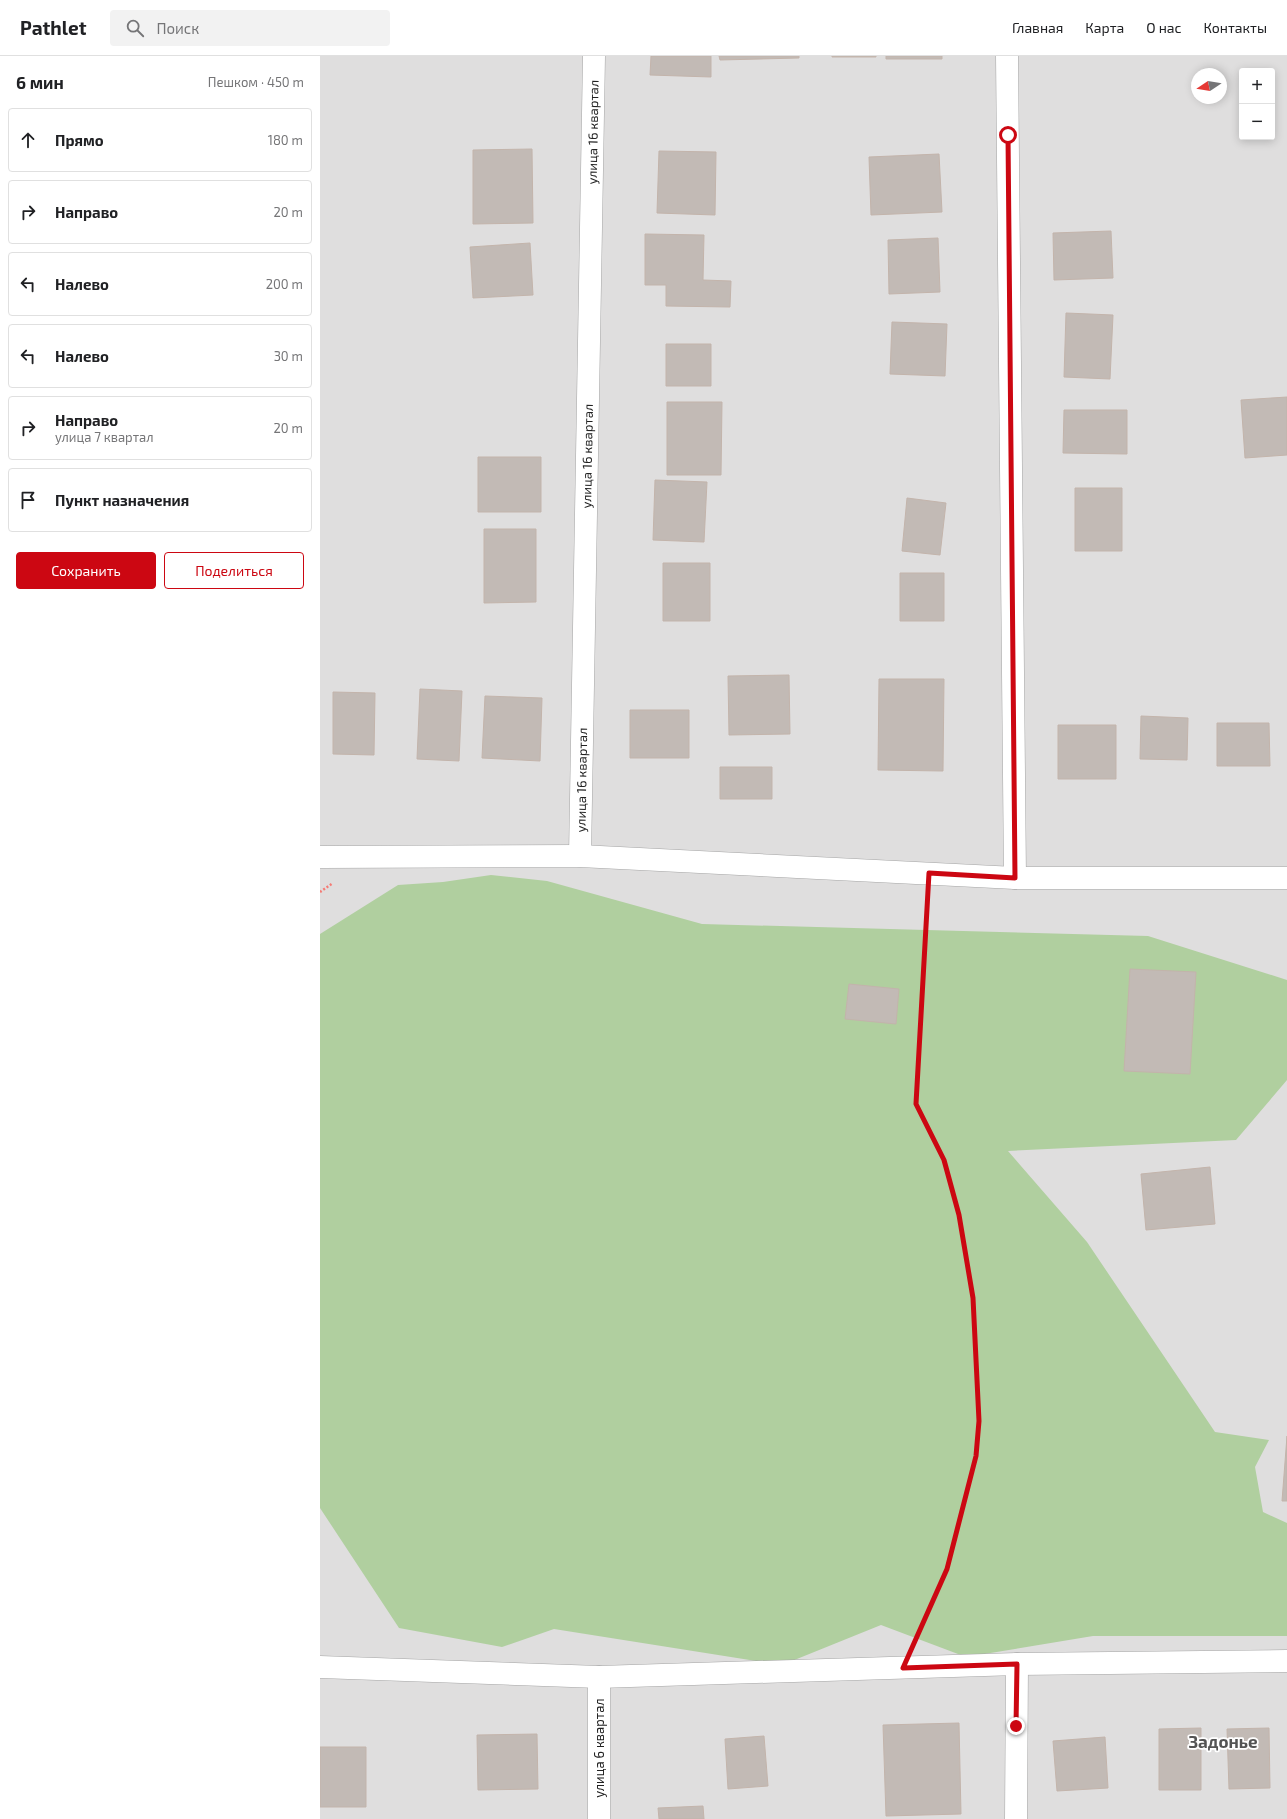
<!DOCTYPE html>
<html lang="ru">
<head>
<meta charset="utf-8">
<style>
  body { margin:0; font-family:"Exo 2",sans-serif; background:#f2f2f2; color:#202124 }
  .controls { position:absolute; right:12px; top:12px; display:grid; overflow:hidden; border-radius:4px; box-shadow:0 2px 10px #0003 }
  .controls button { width:36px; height:36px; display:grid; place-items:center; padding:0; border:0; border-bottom:1px solid #e0e0e0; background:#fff; color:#202124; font:20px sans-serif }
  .compass { position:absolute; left:871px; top:12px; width:36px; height:36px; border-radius:50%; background:#fff; box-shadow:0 2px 10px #0003; rotate:258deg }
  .stop { position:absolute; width:12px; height:12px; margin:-9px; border:3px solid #cc0712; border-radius:50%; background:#fff }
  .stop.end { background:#cc0712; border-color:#fff; box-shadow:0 1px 4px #0008 }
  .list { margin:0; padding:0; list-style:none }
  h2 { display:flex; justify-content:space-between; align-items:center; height:52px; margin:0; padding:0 16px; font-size:17px }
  h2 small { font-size:13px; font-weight:400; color:#757577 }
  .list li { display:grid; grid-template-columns:26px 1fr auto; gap:12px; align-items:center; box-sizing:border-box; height:64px; margin:0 8px 8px; padding:0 8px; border:1px solid #e0e0e0; border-radius:4px }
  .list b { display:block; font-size:15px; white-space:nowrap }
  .list p { margin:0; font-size:13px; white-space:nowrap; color:#757577 }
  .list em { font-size:13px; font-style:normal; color:#757577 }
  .actions { display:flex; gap:8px; padding:12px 16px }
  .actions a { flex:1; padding:9px 0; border:1px solid #cc0712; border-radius:4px; text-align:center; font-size:14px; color:#cc0712 }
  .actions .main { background:#cc0712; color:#fff }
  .icon { flex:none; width:22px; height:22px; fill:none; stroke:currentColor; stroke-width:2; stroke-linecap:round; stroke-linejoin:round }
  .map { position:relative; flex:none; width:967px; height:1763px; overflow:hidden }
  header { display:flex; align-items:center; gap:24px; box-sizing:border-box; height:56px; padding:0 20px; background:#fff; border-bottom:1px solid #e0e0e0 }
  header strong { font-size:19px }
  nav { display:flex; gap:22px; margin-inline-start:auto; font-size:14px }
  .search { width:280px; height:36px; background:#f2f2f2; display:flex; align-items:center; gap:10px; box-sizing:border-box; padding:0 14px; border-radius:4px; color:#757577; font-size:15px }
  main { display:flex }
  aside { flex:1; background:#fff }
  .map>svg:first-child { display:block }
  .residential { fill:#dfdede; fill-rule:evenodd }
  .forest { fill:#b0cf9f }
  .building { fill:#c2bab5; stroke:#c3b4ab }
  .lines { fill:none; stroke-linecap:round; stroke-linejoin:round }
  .street-casing { stroke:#a5a5a5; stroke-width:23 }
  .path { stroke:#f57b75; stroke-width:2.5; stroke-dasharray:2 2; stroke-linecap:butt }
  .street { stroke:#fff; stroke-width:22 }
  .route { stroke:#cc0712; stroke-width:5 }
  .labels { text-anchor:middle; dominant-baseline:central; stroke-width:3.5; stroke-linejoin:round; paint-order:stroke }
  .street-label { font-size:13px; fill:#212121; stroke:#fff }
  .district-label { font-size:17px; font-weight:bold; fill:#545454; stroke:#fff }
</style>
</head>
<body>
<header>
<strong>Pathlet</strong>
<div class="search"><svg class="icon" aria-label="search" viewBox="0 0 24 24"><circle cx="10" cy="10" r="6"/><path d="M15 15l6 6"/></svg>Поиск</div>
<nav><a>Главная</a><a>Карта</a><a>О нас</a><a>Контакты</a></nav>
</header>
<main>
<aside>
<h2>6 мин<small>Пешком · 450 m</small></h2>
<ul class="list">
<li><svg class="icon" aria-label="ahead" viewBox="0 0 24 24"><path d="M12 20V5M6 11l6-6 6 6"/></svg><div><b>Прямо</b></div><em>180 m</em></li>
<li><svg class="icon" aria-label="right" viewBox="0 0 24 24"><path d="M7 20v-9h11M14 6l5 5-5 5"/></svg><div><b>Направо</b></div><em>20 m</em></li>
<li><svg class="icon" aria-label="left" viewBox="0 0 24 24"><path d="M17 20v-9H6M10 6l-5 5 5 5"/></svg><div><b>Налево</b></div><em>200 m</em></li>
<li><svg class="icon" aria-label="left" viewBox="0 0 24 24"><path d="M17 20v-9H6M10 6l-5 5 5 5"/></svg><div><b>Налево</b></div><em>30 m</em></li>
<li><svg class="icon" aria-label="right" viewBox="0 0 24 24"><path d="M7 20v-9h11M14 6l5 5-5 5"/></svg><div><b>Направо</b><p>улица 7 квартал</p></div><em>20 m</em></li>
<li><svg class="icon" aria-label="arrive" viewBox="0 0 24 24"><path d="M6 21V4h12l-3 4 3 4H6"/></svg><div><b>Пункт назначения</b></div></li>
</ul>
<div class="actions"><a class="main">Сохранить</a><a>Поделиться</a></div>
</aside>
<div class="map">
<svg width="967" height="1763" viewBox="0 0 967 1763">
  <rect width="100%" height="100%" fill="#f1eee8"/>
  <path class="residential" d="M0,0H967V1763H0ZM922,15H952V81H922ZM877,18H901V42H877Z"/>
  <path class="forest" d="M171,819L227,825L382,868L828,880L967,924V1024L916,1084L688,1095L767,1186L895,1376L949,1384L935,1411L943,1456L967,1467V1580H773L646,1601L561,1569L462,1609L234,1573L182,1591L79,1572L0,1452V878L78,829L123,826Z"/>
  <path class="building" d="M331,0H391V21L330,19Z
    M399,0H479V2L400,4Z
    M512,0H556V1H512Z
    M566,0H622V3H566Z
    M212,93L213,167L153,168V94Z
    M339,95L396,96L395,159L337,157Z
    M619,98L622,156L551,159L549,101Z
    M791,175L793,222L734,224L733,177Z
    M325,178L384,179L383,224L411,225L410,251L346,250V229H325Z
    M618,182L620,236L569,238L568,184Z
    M210,187L213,239L153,242L150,191Z
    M746,257L793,259L790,323L744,321Z
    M572,266L627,268L625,320L570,318Z
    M346,288H391V330H346Z
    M967,341V399L925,402L921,344Z
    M347,346H402L401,419H347Z
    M744,354H807V398L743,397Z
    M158,401H221V456H158Z
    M335,424L387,426L384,486L333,484Z
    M755,432H802V495H755Z
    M587,442L626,447L620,499L582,495Z
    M164,473H216V546L164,547Z
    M343,507H390V565H343Z
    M580,517H624V565H580Z
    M469,619L470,678L409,679L408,620Z
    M559,623H624L623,715L558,714Z
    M100,633L142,635L139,705L97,703Z
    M13,636L55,637L54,699L13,698Z
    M165,640L222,642L220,705L162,702Z
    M310,654H369V702H310Z
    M821,660L868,662L867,704L820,703Z
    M897,667H949L950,710H897Z
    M738,669H796V723H738Z
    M400,711H452V743H400Z
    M810,913L876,916L870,1018L804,1015Z
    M529,928L579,933L576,968L525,963Z
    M890,1111L895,1168L826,1174L821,1118Z
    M967,1380V1445H962Z
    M639,1667L641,1758L566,1760L563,1669Z
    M881,1672V1734H839V1673Z
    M949,1672L950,1732L909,1733L907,1673Z
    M217,1678L218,1733L158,1734L157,1679Z
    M444,1680L448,1730L408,1733L405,1683Z
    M785,1681L788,1732L737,1735L733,1685Z
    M0,1691H46V1751H0Z
    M383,1750L384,1763H339L338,1752Z"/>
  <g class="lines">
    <g class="street-casing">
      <g id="street">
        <path d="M687,0L695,822"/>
        <path id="s1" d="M260,800L274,0"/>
        <path d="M0,801L260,800L695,822H967"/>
        <path d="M0,1611L279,1621L697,1608L967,1605"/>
        <path d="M279,1763V1621"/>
        <path d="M696,1763L697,1608"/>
      </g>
    </g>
    <path class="path" d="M0,836L13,827
      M595,1586L627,1513L656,1400L659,1365L653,1242L639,1159L624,1104L596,1048L608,842"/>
    <use href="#street" class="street"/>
  </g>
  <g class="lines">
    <path class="route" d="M688,79L695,822L609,817L596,1048L624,1104L639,1159L653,1242L659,1365L656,1400L627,1513L583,1612L697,1608L696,1670"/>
  </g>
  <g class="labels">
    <g class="street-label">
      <text stroke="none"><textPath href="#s1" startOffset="724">улица 16 квартал</textPath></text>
      <text stroke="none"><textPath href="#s1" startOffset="400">улица 16 квартал</textPath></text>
      <text stroke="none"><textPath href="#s1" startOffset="76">улица 16 квартал</textPath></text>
      <text transform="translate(279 1692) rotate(-90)">улица 6 квартал</text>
    </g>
    <g class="district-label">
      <text x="903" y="1685">Задонье</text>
    </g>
  </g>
</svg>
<div class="controls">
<button>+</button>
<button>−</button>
</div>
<svg class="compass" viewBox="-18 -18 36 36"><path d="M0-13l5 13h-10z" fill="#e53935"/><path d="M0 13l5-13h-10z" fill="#757577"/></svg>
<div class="stop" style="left:688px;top:79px"></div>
<div class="stop end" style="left:696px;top:1670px"></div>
</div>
</main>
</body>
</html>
